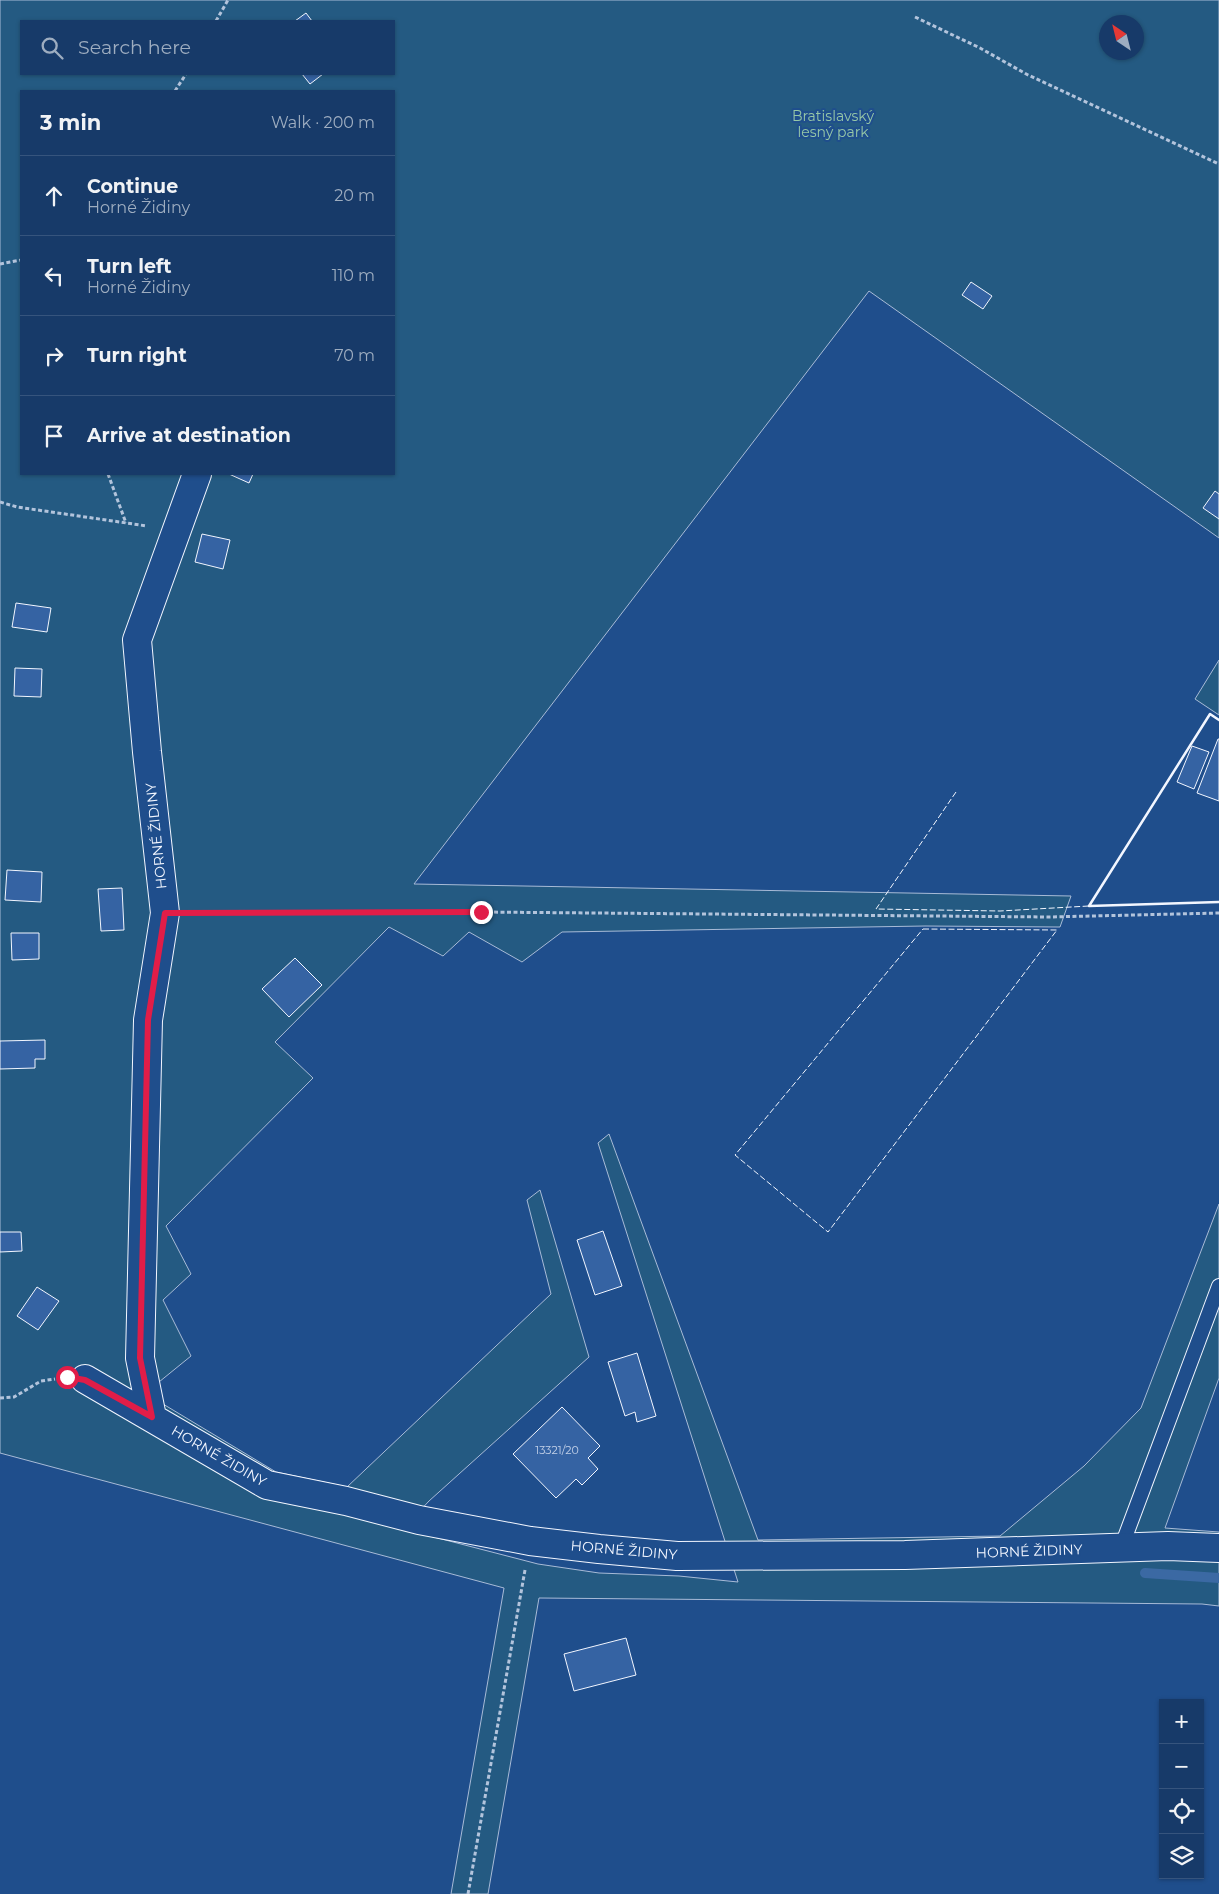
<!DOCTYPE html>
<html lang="en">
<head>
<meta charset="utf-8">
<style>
  body { margin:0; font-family:Montserrat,sans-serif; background:#244571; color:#f1f3f6 }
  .controls { position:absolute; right:15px; bottom:15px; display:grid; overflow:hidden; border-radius:0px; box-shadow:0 1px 4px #0004 }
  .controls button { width:45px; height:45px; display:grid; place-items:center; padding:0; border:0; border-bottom:1px solid #36547d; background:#173a69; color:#f1f3f6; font:25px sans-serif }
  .compass { position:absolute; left:1099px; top:15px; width:45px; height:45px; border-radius:50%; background:#173a69; box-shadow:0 1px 4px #0004; rotate:325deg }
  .stop { position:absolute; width:15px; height:15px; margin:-11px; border:4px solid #e11d48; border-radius:50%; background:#fff }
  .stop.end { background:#e11d48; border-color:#fff; box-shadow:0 1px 5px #0008 }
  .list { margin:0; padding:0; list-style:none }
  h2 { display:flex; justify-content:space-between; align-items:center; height:65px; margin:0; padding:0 20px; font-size:21px }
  h2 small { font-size:16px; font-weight:400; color:#9eadc0 }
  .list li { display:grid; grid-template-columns:32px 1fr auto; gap:15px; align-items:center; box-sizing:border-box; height:80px; padding:0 20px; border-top:1px solid #36547d }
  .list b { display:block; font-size:19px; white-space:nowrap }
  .list p { margin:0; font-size:16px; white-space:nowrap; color:#9eadc0 }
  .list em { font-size:16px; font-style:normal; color:#9eadc0 }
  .icon { flex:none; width:28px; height:28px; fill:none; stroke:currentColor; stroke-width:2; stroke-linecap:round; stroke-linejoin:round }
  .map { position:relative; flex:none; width:1219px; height:1894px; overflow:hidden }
  .search { position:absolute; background:#173a69; box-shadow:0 1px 4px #0004; left:20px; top:20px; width:375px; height:55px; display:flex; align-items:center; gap:12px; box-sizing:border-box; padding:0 18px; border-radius:0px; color:#9eadc0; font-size:19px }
  .panel { position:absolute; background:#173a69; box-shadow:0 1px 4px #0004; left:20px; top:90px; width:375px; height:385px; border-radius:0px }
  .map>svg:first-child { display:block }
  .green { fill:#245a82; stroke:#a8bbd7; fill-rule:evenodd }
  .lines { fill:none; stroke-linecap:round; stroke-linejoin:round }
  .stream { stroke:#3b69a3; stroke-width:10 }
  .building { fill:#3563a3; stroke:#f2f6ff }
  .service-casing { stroke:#f2f6ff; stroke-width:16 }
  .minor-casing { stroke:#f2f6ff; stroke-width:30 }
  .path { stroke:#b3c4dc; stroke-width:3; stroke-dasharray:4 2.5; stroke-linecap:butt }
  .service { stroke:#1f4e8c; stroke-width:14 }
  .minor { stroke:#1f4e8c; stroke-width:28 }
  .fence { stroke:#f2f6ff; stroke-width:1; stroke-dasharray:6 2.5; stroke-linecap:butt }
  .wall { stroke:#f2f6ff; stroke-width:2.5 }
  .route { stroke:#e11d48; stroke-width:6 }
  .labels { text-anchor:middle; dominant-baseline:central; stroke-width:4; stroke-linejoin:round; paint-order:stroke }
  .number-label { font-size:11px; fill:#c3d1e8 }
  .park-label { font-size:14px; fill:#97c8a6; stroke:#1f4e8c }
  .street-label { font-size:14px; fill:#f2f6ff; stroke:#1f4e8c }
</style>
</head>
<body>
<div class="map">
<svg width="1219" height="1894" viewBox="0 0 1219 1894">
  <rect width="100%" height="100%" fill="#1f4e8c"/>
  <path class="green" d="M0,0H1219V538L869,291L414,884L1071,896L1060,927L925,926L562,932L522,962L469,932L443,956L389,927L275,1042L313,1078L166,1226L191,1274L163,1300L191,1356L159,1382L163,1404L276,1472L347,1487L551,1294L527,1200L540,1190L589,1357L429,1501L403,1529L538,1564L599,1573L679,1576L738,1582L598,1143L609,1134L758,1540L1000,1536L1084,1466L1141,1408L1219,1204V1378L1165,1528L1219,1532V1606L1202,1604L539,1598L488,1894H451L504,1588L0,1453ZM21,21H394V74H21ZM1106,22H1136V52H1106ZM21,91H394V474H21Z
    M1219,660V715L1195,699Z"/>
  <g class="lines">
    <path class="stream" d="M1145,1573L1219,1578"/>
  </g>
  <path class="building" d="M306,13L312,21H295Z
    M302,74H323L310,84Z
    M971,282L992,296L983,309L962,295Z
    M229,474H253L249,483Z
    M1215,491L1219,494V519L1203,508Z
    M202,534L230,540L223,569L195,562Z
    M16,603L51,608L47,632L12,627Z
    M15,668L42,669L41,697L14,696Z
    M1218,739H1219V801L1197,793Z
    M1192,746L1209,752L1194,789L1177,782Z
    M7,870L42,872L41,902L5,900Z
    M122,888L124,930L101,931L98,889Z
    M11,933H39V959L12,960Z
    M295,958L322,985L289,1017L262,989Z
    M45,1040V1059H35V1068L0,1069V1041Z
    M603,1231L622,1286L595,1295L577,1240Z
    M0,1232H21L22,1251L0,1252Z
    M37,1287L59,1301L38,1330L17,1316Z
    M637,1353L656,1416L637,1422L635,1412L625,1416L608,1362Z
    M562,1407L600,1446L588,1458L598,1469L582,1485L576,1479L556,1498L513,1454Z
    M626,1638L636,1675L574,1691L564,1654Z"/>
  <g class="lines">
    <g class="service-casing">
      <path id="service" d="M1121,1548L1219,1286"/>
    </g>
    <g class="minor-casing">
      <path id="minor" d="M85,1379L267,1485L346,1501L419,1520L530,1541L599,1549L677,1556L905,1555L1168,1546L1219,1548
        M152,1417L140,1358L148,1020L165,913L147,752L137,640L197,474"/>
    </g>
    <path class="path" d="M915,17L980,48L1028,75L1219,164
      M216,21L228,0
      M175,91L186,74
      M0,264L21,260
      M108,474L126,523
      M0,502L17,507L147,526
      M195,913L481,912L1049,917L1219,913
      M0,1398L14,1397L41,1381L55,1379
      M468,1894L525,1570"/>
    <use href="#service" class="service"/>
    <use href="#minor" class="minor"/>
    <path class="fence" d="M956,792L876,909L1000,911L1089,906
      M923,929L1057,930L828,1232L735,1155Z"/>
    <path class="wall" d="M1089,906L1210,714L1219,720
      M1089,906L1219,902"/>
  </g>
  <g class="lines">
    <path class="route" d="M67,1377L85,1380L152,1417L140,1358L148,1020L165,913L481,912"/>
  </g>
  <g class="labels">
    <g class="number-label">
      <text x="557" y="1450">13321/20</text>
    </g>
    <g class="park-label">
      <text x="833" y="116">Bratislavský<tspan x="833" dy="16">lesný park</tspan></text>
    </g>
    <g class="street-label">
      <text transform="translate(156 836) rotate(-96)">HORNÉ ŽIDINY</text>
      <text transform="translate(219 1456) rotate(30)">HORNÉ ŽIDINY</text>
      <text transform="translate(624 1550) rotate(5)">HORNÉ ŽIDINY</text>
      <text transform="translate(1029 1551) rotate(-2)">HORNÉ ŽIDINY</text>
    </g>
  </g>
</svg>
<div class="controls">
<button>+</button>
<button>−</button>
<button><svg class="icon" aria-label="locate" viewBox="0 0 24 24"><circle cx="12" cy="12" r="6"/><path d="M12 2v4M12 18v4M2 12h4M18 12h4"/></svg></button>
<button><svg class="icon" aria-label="layers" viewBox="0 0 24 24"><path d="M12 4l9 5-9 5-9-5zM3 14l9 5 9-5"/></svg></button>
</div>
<svg class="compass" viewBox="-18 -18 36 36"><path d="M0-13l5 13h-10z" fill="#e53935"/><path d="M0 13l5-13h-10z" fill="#9eadc0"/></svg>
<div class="stop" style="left:67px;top:1377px"></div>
<div class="stop end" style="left:481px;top:912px"></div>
<div class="search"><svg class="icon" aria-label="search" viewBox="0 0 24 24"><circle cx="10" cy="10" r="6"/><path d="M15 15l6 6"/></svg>Search here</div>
<section class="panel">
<h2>3 min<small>Walk · 200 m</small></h2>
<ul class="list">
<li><svg class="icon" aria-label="ahead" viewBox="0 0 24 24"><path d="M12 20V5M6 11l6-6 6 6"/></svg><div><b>Continue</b><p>Horné Židiny</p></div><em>20 m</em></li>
<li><svg class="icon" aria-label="left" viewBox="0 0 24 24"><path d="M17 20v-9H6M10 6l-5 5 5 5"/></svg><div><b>Turn left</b><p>Horné Židiny</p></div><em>110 m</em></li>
<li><svg class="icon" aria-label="right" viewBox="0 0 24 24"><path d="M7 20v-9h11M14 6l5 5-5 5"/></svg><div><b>Turn right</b></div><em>70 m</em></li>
<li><svg class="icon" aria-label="arrive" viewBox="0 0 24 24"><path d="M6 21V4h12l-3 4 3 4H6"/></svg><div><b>Arrive at destination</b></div></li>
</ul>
</section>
</div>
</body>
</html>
